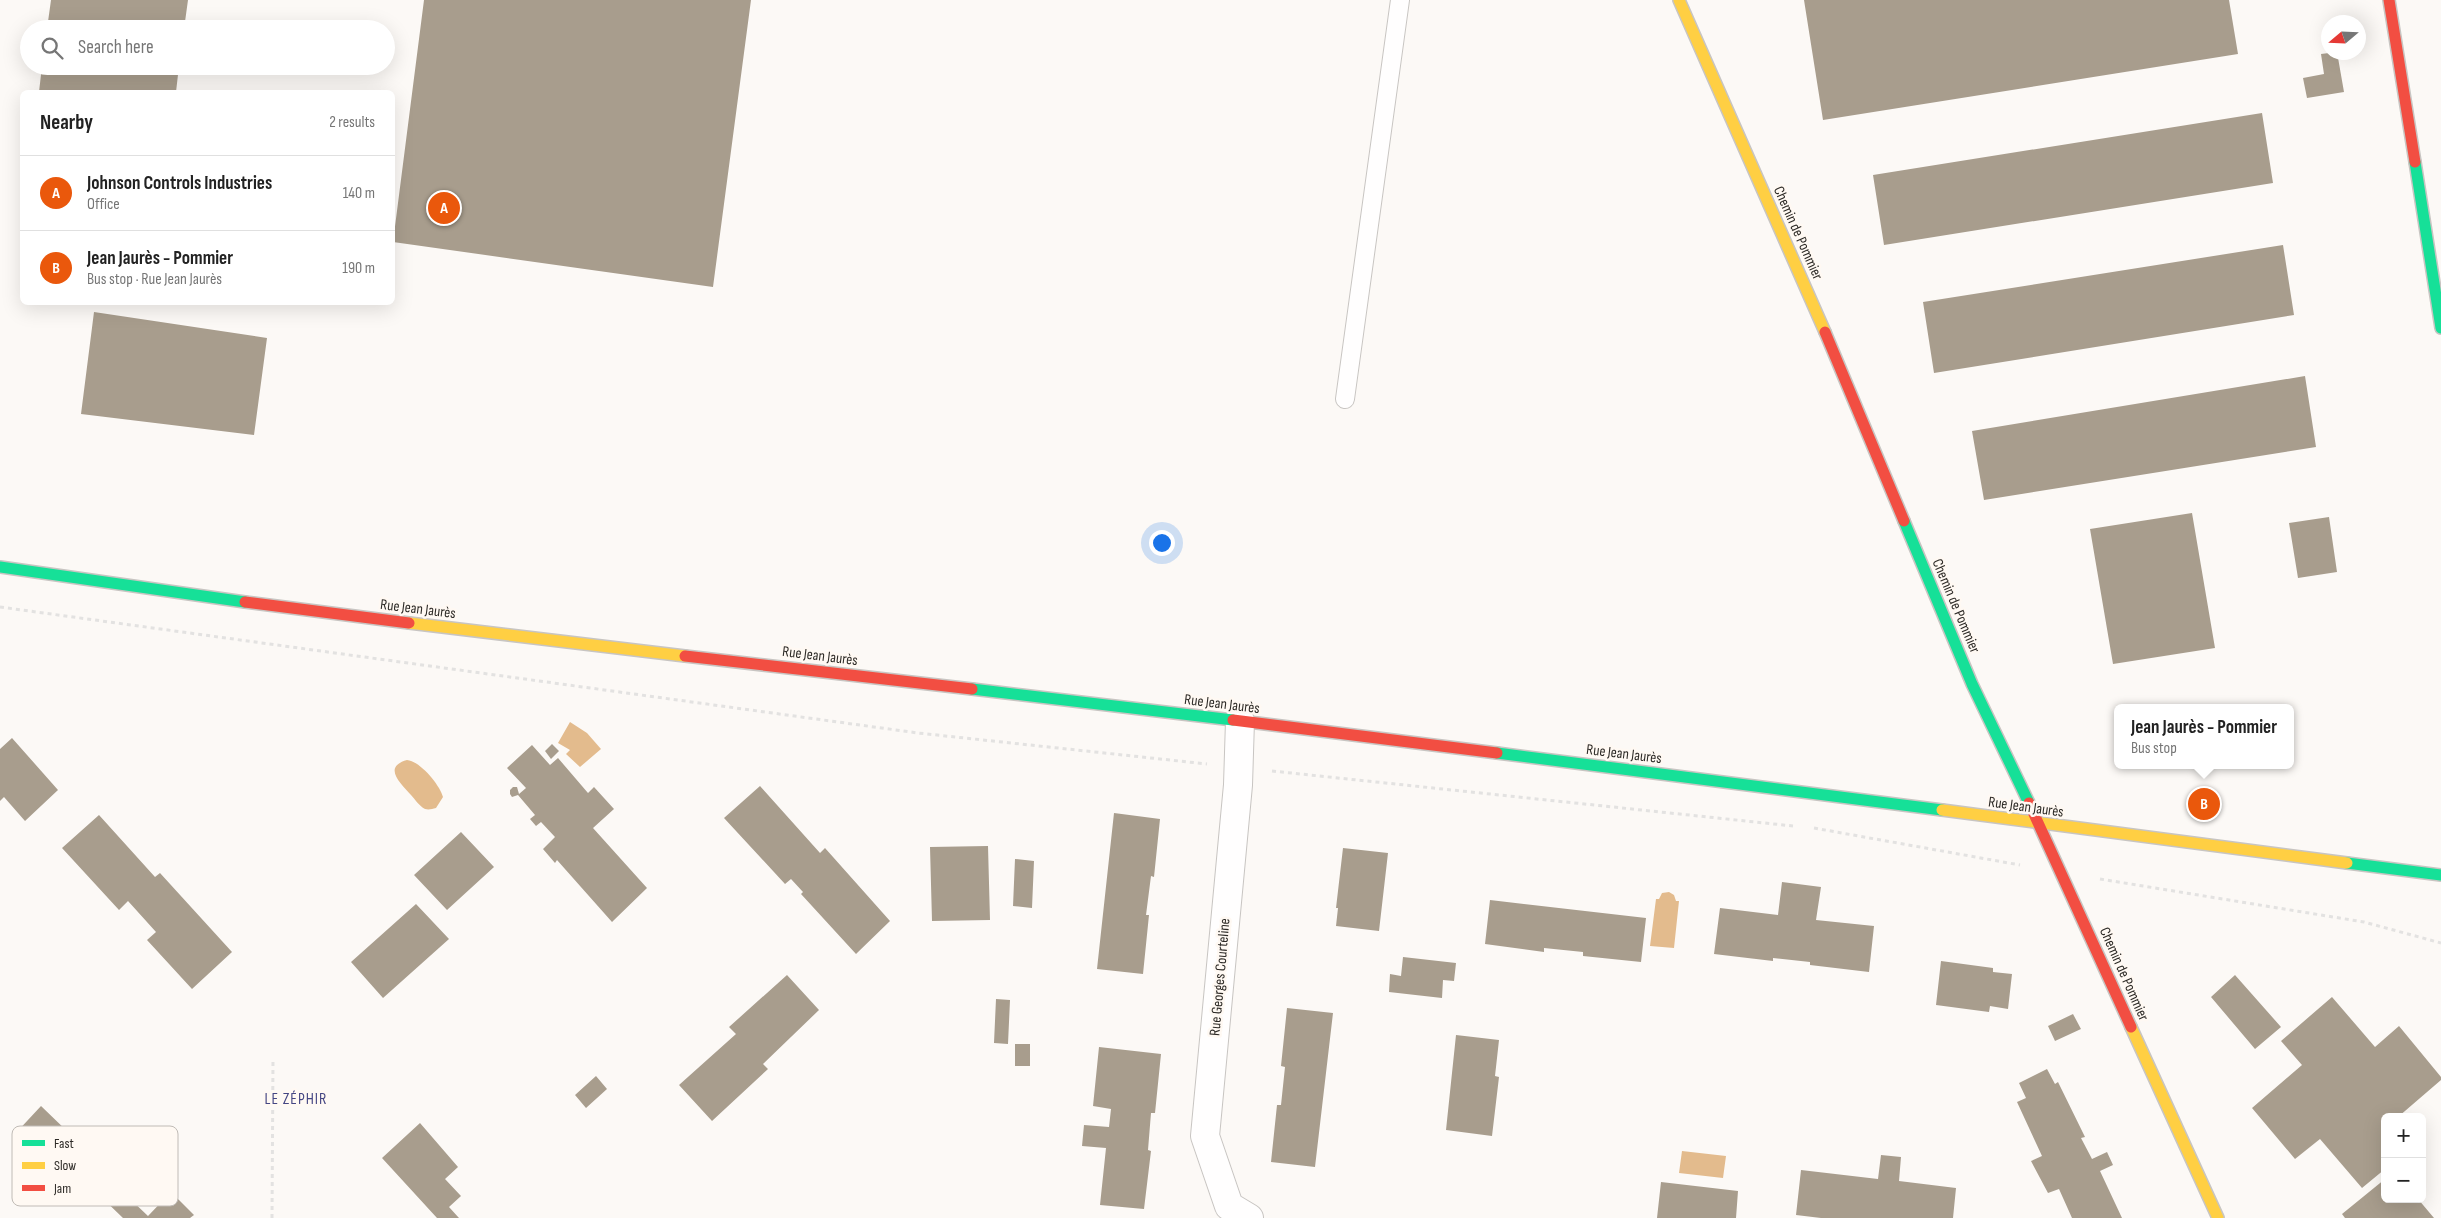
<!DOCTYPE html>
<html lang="en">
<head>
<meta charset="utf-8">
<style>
  body { margin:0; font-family:"Sofia Sans Condensed",sans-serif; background:#f2f2f2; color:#222 }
  .controls { position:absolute; right:15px; bottom:15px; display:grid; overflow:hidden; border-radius:8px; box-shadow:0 5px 20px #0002 }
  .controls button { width:45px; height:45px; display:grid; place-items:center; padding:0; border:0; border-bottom:1px solid #e0e0e0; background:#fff; color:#222; font:25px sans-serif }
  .compass { position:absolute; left:2321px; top:15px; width:45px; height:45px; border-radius:50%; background:#fff; box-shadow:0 5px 20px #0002; rotate:251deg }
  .you { position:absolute; left:1161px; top:542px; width:18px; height:18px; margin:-12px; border:4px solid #fff; border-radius:50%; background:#1a73e8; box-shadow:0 0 0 8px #1a73e833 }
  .badge { display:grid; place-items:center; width:32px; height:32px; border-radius:50%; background:#ea580c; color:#fff; font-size:16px; font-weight:700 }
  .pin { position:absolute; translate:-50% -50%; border:2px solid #fff; box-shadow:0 1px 5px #0006 }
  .popup { position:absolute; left:2114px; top:704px; width:180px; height:65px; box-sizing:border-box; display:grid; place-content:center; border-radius:8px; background:#fff; filter:drop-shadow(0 1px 4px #0005); font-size:16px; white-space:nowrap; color:#767676 }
  .popup b { font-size:19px; color:#222 }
  .popup::after { content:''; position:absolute; left:50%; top:100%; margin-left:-10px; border:10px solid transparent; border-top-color:#fff }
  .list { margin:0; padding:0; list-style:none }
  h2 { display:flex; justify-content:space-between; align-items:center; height:65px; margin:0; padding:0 20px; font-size:21px }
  h2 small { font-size:16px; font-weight:400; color:#767676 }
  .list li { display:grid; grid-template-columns:32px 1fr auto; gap:15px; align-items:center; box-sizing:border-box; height:75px; padding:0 20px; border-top:1px solid #e0e0e0 }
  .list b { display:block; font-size:19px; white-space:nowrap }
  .list p { margin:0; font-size:16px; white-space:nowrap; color:#767676 }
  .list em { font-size:16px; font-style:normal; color:#767676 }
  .icon { flex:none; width:28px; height:28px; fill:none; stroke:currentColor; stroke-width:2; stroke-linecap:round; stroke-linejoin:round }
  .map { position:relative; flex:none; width:2441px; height:1218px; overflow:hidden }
  .search { position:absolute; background:#fff; box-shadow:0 5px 20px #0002; left:20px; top:20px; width:375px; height:55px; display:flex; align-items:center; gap:12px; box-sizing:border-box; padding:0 18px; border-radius:28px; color:#767676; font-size:19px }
  .panel { position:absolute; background:#fff; box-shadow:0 5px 20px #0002; left:20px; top:90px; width:375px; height:215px; border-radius:8px }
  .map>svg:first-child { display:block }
  .water { fill:#e3bb8d }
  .building { fill:#a89d8d }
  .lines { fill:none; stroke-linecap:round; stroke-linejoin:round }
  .lane-casing { stroke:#c8c5c2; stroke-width:20 }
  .street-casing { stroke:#c8c5c2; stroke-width:30 }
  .fast-casing { stroke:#c8c5c2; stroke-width:14 }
  .slow-casing { stroke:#c8c5c2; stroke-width:14 }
  .jam-casing { stroke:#c8c5c2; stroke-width:14 }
  .path { stroke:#e3e2e1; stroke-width:3; stroke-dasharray:4 4; stroke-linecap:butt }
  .lane { stroke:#fffefe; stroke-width:18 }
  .street { stroke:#fffefe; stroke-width:28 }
  .fast { stroke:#16e098; stroke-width:11 }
  .slow { stroke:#ffcf43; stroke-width:11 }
  .jam { stroke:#f24e42; stroke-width:11 }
  .labels { text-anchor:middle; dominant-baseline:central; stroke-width:5; stroke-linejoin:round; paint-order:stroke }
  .street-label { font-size:15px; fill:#2d2a26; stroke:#fff9f3 }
  .neighbourhood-label { font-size:16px; letter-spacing:1px; fill:#444683; stroke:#fff9f3 }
  .key { fill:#fff9f3; stroke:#c0bbb6; stroke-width:1 }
  .key-label { font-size:14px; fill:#2d2a26 }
</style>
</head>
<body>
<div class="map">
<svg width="2441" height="1218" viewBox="0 0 2441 1218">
  <rect width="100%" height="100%" fill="#fcf9f6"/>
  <path class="water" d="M570,722L587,733L601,749L580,767L566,754L570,750L558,743Z
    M407,760C420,761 440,785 443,797L436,808C432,809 429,810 425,809C419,806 415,799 411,795C401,784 382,767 407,760Z
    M1669,892L1674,895L1676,901H1679L1674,948L1650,946L1656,899H1659L1662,893Z
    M1682,1151L1726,1156L1723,1178L1679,1173Z"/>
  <path class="building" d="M51,0H188L184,29H47Z
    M424,0H751L713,287L393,242Z
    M1804,0H2229L2238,54L1823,120Z
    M2337,52L2344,92L2307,98L2303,78L2324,74L2321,54Z
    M42,66H179L176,92H39Z
    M2262,113L2273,183L1884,245L1873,175Z
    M2283,245L2294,315L1934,373L1923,302Z
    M94,312L267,338L254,435L81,414Z
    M2305,376L2316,447L1984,500L1972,431Z
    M2192,513L2215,648L2113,664L2090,529Z
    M2329,517L2337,572L2298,578L2289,523Z
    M12,738L58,790L25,821L4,797L0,801V749Z
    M552,744L559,751L551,759L545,751Z
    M532,745L550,765L558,758L588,793L594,787L614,809L593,828L647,888L612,922L557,860L555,863L543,849L555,837L541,822L536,826L530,819L535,815L518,795L512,797L510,794V790L513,787H517L519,794L526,788L507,768Z
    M760,786L820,853L825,848L890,921L856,954L801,894L803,892L791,879L785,884L724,818Z
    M1114,813L1160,819L1154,877L1151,876L1146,915H1149L1143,974L1097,969Z
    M99,815L155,877L160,873L232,952L192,989L147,940L156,932L128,901L119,910L62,848Z
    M461,832L494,867L447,910L414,875Z
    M988,846L990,920L932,921L930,847Z
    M1343,848L1388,853L1379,931L1336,926L1338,908H1336Z
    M1015,859L1034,861L1032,908L1013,906Z
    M1782,882L1821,887L1816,920L1874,926L1869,972L1810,965V962L1773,958V961L1714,954L1720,908L1778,915Z
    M1490,900L1646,918L1641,962L1583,956V952L1544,948V952L1485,944Z
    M416,904L449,939L383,998L351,962Z
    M1403,957L1456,963L1454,981L1443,980L1442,998L1389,992L1390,974L1401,976Z
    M1941,961L1993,968V972L2012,974L2008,1009L1990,1006L1989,1012L1936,1005Z
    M787,975L819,1010L763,1064L768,1069L712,1121L679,1085L736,1034L729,1027Z
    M2235,975L2281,1027L2255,1049L2211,997Z
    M2332,997L2375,1047L2399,1026L2441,1077V1080L2398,1117H2385V1169L2362,1188L2320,1139L2295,1159L2252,1108L2302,1065L2281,1041Z
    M996,999L1010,1000L1008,1044L994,1043Z
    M1287,1008L1333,1013L1315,1167L1271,1162L1277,1105H1281L1285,1067L1281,1066Z
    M2073,1014L2081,1029L2055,1041L2048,1026Z
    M1456,1035L1499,1040L1495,1076L1499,1077L1492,1136L1446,1130Z
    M1015,1044H1030V1066H1015Z
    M1099,1047L1161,1054L1155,1113H1151L1148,1150L1151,1151L1144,1209L1100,1205L1106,1148L1082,1146L1084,1125L1109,1127L1111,1109L1093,1106Z
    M2047,1069L2055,1084L2058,1082L2085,1137L2081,1138L2092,1159L2107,1152L2113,1165L2100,1171L2122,1218H2072L2059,1189L2048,1193L2031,1161L2042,1156L2017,1102L2026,1098L2019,1083Z
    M596,1076L607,1089L586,1108L575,1095Z
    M41,1106L69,1133L75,1126L118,1167L138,1146L167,1174L154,1188L143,1178L127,1196L148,1216L171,1192L194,1215L190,1218H123L95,1191L83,1202L14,1135Z
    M420,1123L458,1167L445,1179L461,1196L449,1207L459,1218H437L382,1158Z
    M1881,1155L1901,1157L1899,1181L1956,1188L1953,1218H1821L1796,1215L1801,1170L1878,1179Z
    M2385,1179V1199H2418L2434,1218H2345L2342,1214Z
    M1661,1182L1738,1191L1736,1218H1657Z"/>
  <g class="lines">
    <g class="lane-casing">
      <path id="lane" d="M1345,399L1400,0"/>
    </g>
    <g class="street-casing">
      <path id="street" d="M1240,721L1238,785L1205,1136L1229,1206L1249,1218"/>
    </g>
    <g class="fast-casing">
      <path id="fast" d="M2415,162L2441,328
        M1904,521L1972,684L2029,803
        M0,567L245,602
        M972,689L1233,720
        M1497,753L1942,810
        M2347,863L2441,875"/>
    </g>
    <g class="slow-casing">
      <path id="slow" d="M1679,0L1825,332
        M409,623L685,656
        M1942,810L2347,863
        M2131,1027L2218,1218"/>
    </g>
    <g class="jam-casing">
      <path id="jam" d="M2389,0L2415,162
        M1825,332L1904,521
        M245,602L409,623
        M685,656L972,689
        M1233,720L1497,753
        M2029,803L2131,1027"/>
    </g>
    <path class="path" d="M0,607L918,733L1207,764
      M1272,771L1793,826
      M1814,828L2020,865
      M2100,879L2364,922L2441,943
      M272,1218L273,1058"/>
    <use href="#lane" class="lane"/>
    <use href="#street" class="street"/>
    <use href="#fast" class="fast"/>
    <use href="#slow" class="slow"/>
    <use href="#jam" class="jam"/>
  </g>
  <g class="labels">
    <g class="street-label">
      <text transform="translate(1798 233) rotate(66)">Chemin de Pommier</text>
      <text transform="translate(1956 606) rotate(67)">Chemin de Pommier</text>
      <text transform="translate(418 609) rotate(7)">Rue Jean Jaurès</text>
      <text transform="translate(820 656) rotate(7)">Rue Jean Jaurès</text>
      <text transform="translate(1222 704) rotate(7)">Rue Jean Jaurès</text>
      <text transform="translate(1624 754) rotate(7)">Rue Jean Jaurès</text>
      <text transform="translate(2026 807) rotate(8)">Rue Jean Jaurès</text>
      <text transform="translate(2124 974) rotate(66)">Chemin de Pommier</text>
      <text transform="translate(1220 977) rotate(-85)">Rue Georges Courteline</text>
    </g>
    <g class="neighbourhood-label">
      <text x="296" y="1099">LE ZÉPHIR</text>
    </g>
  </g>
  <rect x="12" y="1126" width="166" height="80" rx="8" class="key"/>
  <rect x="22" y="1140" width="23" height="6" fill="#16e098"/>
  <rect x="22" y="1162" width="23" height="7" fill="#ffcf43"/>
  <rect x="22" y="1185" width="23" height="6" fill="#f24e42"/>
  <g class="key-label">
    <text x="54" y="1148">Fast</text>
    <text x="54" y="1170">Slow</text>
    <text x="54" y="1193">Jam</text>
  </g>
</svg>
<div class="controls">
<button>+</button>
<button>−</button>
</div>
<svg class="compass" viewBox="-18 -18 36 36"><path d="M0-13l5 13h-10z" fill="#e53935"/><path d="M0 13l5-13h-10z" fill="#767676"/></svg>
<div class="you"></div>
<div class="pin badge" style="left:444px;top:208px">A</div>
<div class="pin badge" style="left:2204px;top:804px">B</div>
<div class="popup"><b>Jean Jaurès - Pommier</b>Bus stop</div>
<div class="search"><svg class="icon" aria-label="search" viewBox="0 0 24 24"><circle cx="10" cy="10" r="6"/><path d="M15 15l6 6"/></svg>Search here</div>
<section class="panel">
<h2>Nearby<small>2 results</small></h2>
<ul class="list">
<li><span class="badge">A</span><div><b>Johnson Controls Industries</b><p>Office</p></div><em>140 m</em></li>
<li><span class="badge">B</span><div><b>Jean Jaurès - Pommier</b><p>Bus stop · Rue Jean Jaurès</p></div><em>190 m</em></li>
</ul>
</section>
</div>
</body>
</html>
